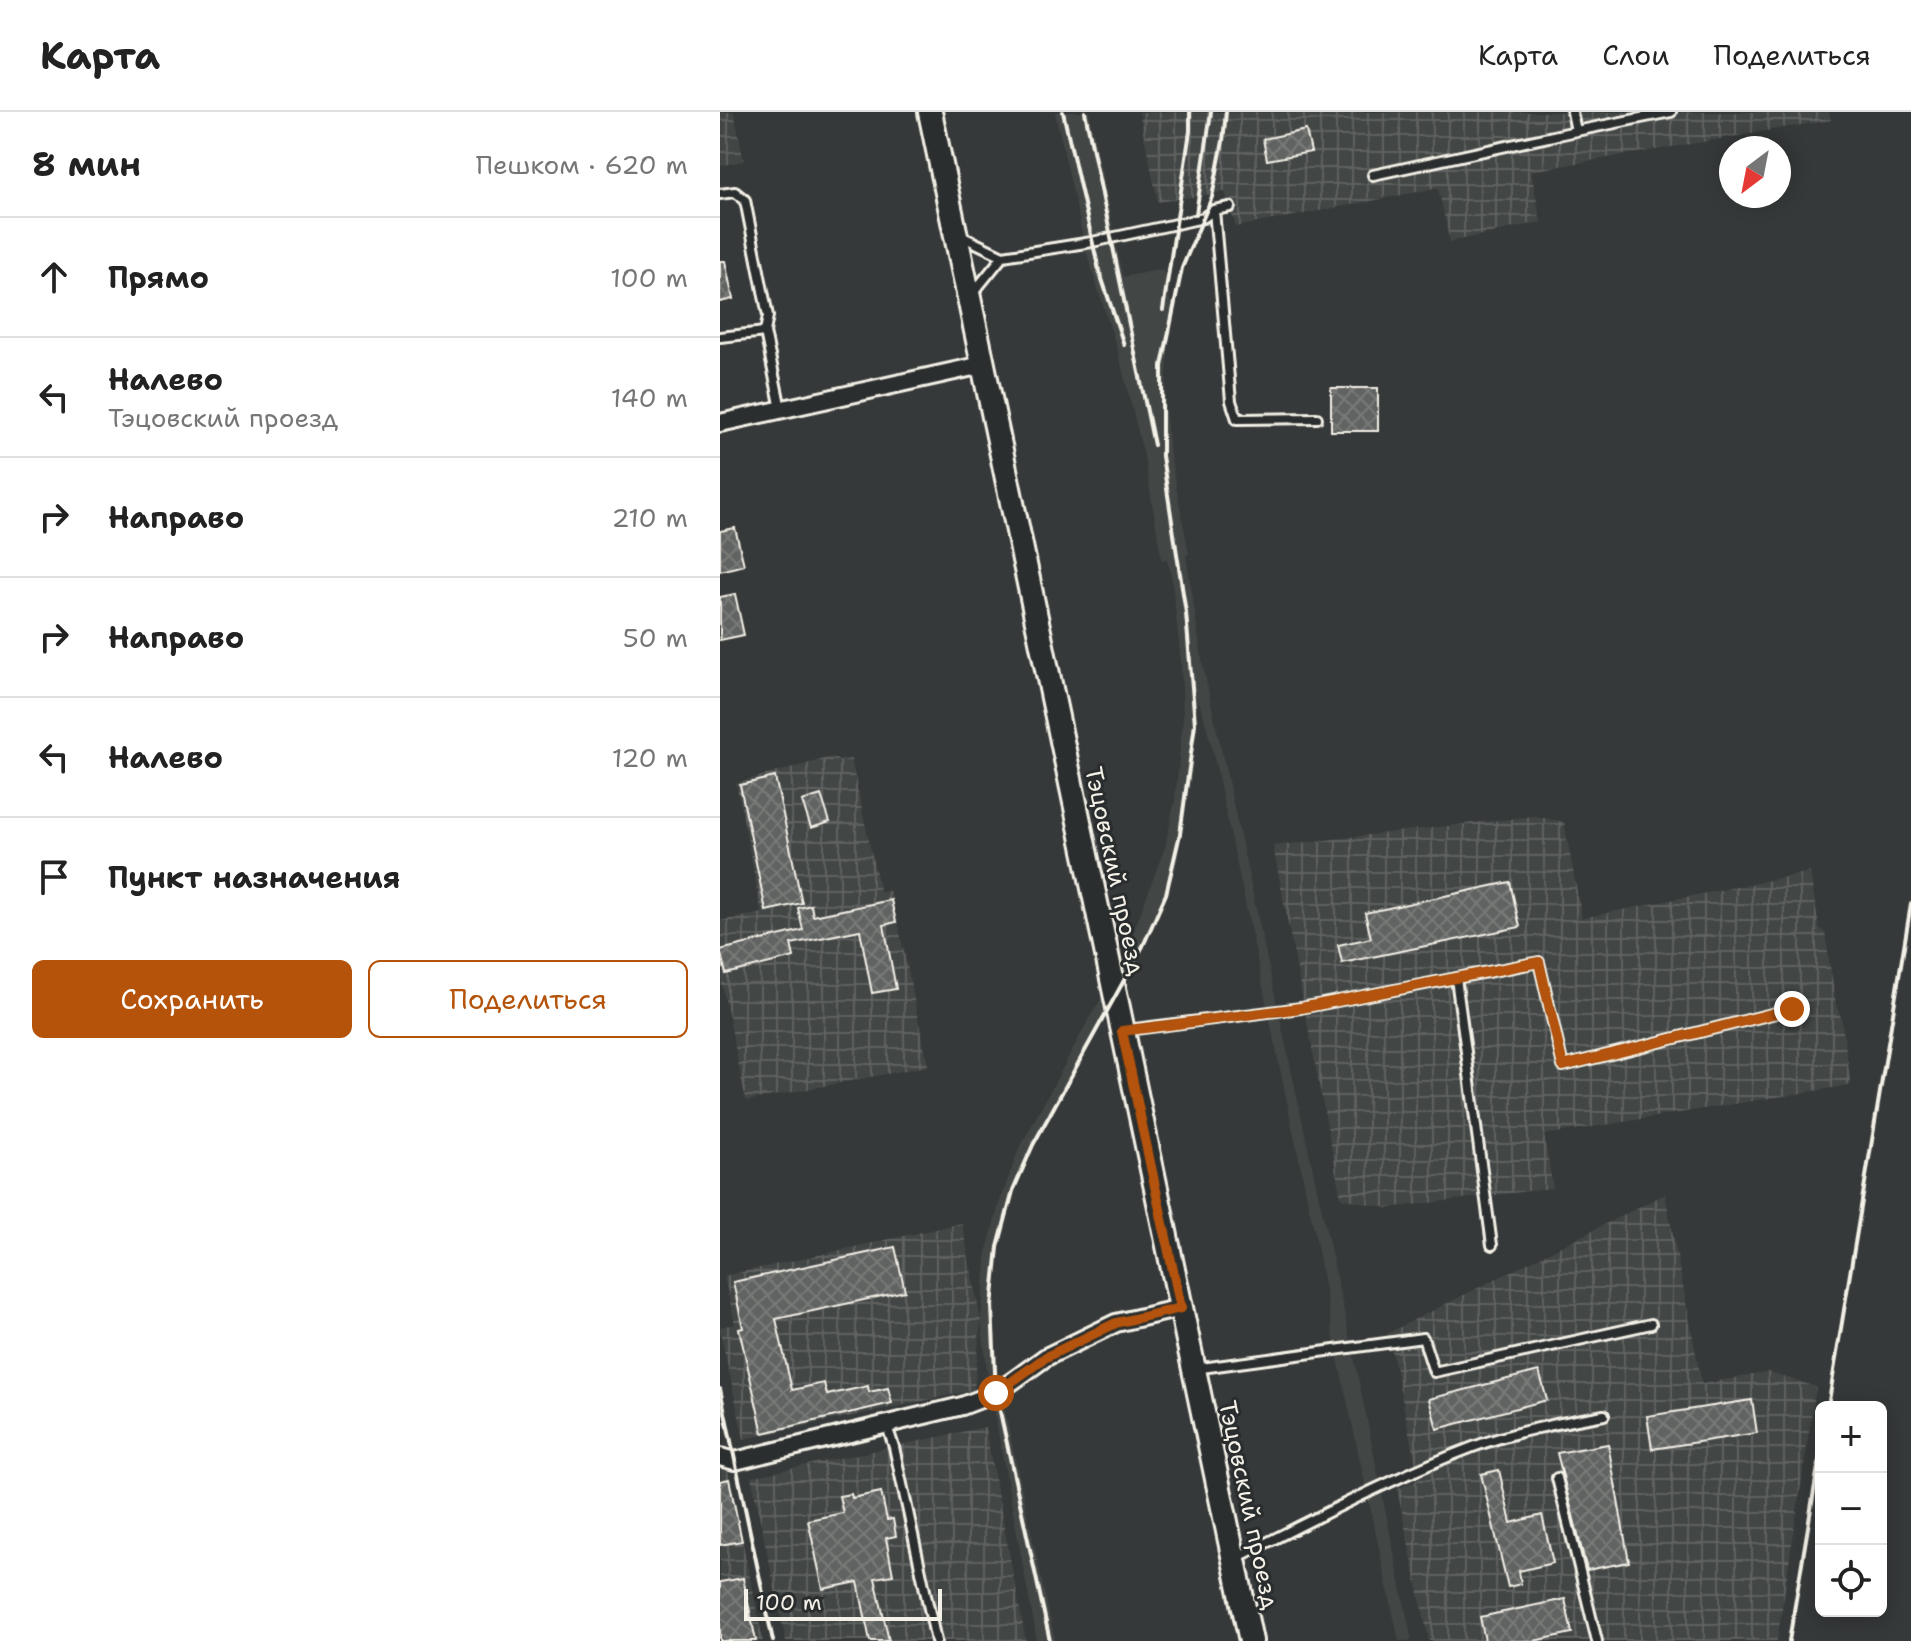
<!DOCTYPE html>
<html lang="ru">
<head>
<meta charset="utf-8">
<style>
  body { margin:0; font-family:"Shantell Sans",sans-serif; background:#f6f6f6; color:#222 }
  .controls { position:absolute; right:24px; bottom:24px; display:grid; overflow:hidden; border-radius:12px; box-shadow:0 4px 20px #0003 }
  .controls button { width:72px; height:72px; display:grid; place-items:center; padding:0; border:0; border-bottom:2px solid #e0e0e0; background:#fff; color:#222; font:40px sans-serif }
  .compass { position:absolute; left:999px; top:24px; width:72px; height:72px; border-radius:50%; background:#fff; box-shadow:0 4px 20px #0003; rotate:212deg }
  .scale { position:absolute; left:24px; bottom:20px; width:198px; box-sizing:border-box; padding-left:8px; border:4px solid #f4f1e8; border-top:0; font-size:22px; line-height:28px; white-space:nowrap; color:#f4f1e8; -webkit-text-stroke:6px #2a2d2e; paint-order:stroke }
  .stop { position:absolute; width:24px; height:24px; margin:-18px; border:6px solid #b45309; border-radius:50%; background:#fff }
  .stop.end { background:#b45309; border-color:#fff; box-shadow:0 2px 8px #0008 }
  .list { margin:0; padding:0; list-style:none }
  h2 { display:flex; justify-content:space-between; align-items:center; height:104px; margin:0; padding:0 32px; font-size:34px }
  h2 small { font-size:26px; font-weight:400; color:#767676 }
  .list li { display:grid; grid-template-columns:52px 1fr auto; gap:24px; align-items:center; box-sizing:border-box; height:120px; padding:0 32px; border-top:2px solid #e0e0e0 }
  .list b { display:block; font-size:30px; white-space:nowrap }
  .list p { margin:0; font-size:26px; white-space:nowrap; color:#767676 }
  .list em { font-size:26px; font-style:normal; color:#767676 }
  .actions { display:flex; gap:16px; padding:24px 32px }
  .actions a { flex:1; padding:18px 0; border:2px solid #b45309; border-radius:12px; text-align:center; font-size:28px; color:#b45309 }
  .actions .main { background:#b45309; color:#fff }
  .icon { flex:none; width:44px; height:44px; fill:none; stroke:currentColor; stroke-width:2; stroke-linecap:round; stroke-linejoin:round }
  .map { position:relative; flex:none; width:1191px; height:1529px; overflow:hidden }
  header { display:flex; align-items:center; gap:48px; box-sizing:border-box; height:112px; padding:0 40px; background:#fff; border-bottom:2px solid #e0e0e0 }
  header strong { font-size:38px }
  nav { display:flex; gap:44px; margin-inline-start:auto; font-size:28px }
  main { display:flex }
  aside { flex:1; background:#fff }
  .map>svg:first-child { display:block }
  .built { fill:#434645 }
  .industrial { fill:url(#industrial-grid) }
  .building { fill:url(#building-cross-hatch); stroke:#f4f1e8; stroke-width:2 }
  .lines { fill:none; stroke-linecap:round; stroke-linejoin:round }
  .lane-casing { stroke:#f4f1e8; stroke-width:14 }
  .street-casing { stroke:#f4f1e8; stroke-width:22 }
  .secondary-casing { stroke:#f4f1e8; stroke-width:28 }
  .lane { stroke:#2a2d2e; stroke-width:8 }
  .street { stroke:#2a2d2e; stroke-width:16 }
  .secondary { stroke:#2a2d2e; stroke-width:22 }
  .rail { stroke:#f4f1e8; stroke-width:4 }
  .route { stroke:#b45309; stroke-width:10 }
  .labels { text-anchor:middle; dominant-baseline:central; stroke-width:6; stroke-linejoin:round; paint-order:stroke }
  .street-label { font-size:24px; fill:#f4f1e8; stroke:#2a2d2e }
</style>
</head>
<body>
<header>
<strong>Карта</strong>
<nav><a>Карта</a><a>Слои</a><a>Поделиться</a></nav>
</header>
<main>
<aside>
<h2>8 мин<small>Пешком · 620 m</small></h2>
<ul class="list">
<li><svg class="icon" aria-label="ahead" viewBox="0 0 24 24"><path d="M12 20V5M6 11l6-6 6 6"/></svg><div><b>Прямо</b></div><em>100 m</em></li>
<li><svg class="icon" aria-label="left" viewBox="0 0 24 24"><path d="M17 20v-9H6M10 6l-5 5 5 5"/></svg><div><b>Налево</b><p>Тэцовский проезд</p></div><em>140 m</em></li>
<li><svg class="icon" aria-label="right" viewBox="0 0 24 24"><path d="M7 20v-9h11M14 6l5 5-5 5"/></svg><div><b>Направо</b></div><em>210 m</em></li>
<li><svg class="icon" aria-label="right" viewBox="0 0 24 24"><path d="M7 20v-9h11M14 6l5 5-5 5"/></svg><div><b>Направо</b></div><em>50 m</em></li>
<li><svg class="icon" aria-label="left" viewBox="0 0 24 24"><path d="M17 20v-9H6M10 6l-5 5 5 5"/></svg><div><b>Налево</b></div><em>120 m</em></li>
<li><svg class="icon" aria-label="arrive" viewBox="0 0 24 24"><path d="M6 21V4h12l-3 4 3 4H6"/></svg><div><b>Пункт назначения</b></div></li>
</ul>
<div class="actions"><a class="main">Сохранить</a><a>Поделиться</a></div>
</aside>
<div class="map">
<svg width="1191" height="1529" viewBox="0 0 1191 1529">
  <defs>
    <pattern id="industrial-grid" width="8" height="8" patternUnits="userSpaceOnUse" patternTransform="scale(2)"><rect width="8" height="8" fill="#434645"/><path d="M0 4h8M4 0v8" fill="none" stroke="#5f6160"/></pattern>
    <pattern id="building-cross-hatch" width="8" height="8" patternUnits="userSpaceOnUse" patternTransform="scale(2)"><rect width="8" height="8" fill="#616362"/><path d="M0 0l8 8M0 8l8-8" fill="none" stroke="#787a78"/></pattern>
  </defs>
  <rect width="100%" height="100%" fill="#363939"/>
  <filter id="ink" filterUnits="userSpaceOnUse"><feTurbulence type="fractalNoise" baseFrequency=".0125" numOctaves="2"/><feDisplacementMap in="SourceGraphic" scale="16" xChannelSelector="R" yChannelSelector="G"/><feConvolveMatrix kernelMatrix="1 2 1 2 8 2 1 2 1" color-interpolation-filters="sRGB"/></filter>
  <g filter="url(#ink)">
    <path class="built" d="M335,0H369L403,165L443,157L454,204L449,227L445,295L450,343L469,442L466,443L483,554L638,1264L692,1529H679L614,1228L597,1133L532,823L491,631L478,586L472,661L456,756L428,829L345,974L293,1077L277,1154L275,1212L278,1267L335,1529H317L269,1272L261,1209L267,1138L279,1092L298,1039L370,905L400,856L445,735L455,688L463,607L461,550L452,468L447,447L442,448L424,344L398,240L366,139Z"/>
    <path class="industrial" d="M0,0H14L24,49L0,54Z
      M419,0H1109L1111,8L811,59L821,110L730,130L718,76L516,115L505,80L438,90Z
      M112,645L119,649L131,647L160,780L170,779L178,811L208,954L26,989L0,863V809L42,801L16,671Z
      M815,704L844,710L862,806L1090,760L1099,815L1105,821L1116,893L1121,905L1131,973L824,1023L833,1076L668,1096L621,1086L553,734Z
      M945,1082L982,1272L1049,1260L1096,1275L1057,1529H709L677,1377L699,1367L668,1221Z
      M242,1111L261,1209L254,1278L24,1327L0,1220V1215L15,1212L4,1164Z
      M265,1315L306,1529H66L31,1365Z
      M6,1349L43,1529H0V1350Z"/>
    <path class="building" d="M586,18L591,40L547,48L543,27Z
      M0,149H5L13,187L0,190Z
      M611,276H658V319H611Z
      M15,416L24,453L0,459V419Z
      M15,482L24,523L0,528V485Z
      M55,665L82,791L46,799L20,673Z
      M101,683L110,710L91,716L82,689Z
      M790,770L800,815L622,851L618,833L651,826L645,801Z
      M171,788L176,810L164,813L176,877L152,881L140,818L71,832L74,845L6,862L0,838L83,818L78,796L91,793L93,804Z
      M175,1135L185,1179L56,1207L72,1278L104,1271L107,1283L148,1274L149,1280L168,1276L172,1291L43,1321L19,1217L23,1216L13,1170Z
      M819,1259L827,1288L717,1317L709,1287Z
      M1032,1288L1037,1321L932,1337L927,1304Z
      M888,1332L909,1450L867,1458L837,1341Z
      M779,1358L791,1411L822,1403L833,1451L799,1459L801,1472L788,1475L761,1362Z
      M9,1367L22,1429L0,1433V1369Z
      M161,1380L167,1408L173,1407L176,1424L166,1426L173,1463L155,1466L169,1529H150L138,1470L103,1477L88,1408L123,1401L119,1384L131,1382L132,1386Z
      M23,1466L36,1529H0V1470Z
      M845,1487L852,1521L814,1529H765L760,1505Z"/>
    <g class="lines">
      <g class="lane-casing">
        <path id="lane" d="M856,19L951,0
          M653,63L856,19L852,0
          M0,82L15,80L25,88L48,204L45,220L61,297
          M494,98L511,289L517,307L597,306
          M239,123L283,144L372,130L456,112L483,106L494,98L510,95
          M253,181L283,144
          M0,225L45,220
          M736,866L772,1133
          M407,918L581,896L819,850L843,954L1072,897
          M474,1257L703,1226L714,1260L931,1212
          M166,1311L174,1335L216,1529
          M837,1366L877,1529
          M514,1447C593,1408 671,1366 753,1335C796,1319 840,1311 884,1303"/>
      </g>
      <g class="street-casing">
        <path id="street" d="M0,311L262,253
          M0,1345L15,1349L242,1294L276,1281L326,1245L396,1211L461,1196"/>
      </g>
      <g class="secondary-casing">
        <path id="secondary" d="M210,0L531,1529"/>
      </g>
      <use href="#lane" class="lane"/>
      <use href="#street" class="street"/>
      <use href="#secondary" class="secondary"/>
      <path class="rail" d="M343,0L379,158L404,233
        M365,0L434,333
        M476,102L491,0
        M443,198L470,19V0
        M0,1277L53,1529
        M1108,1295L1191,792
        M330,1529L276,1281L272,1194L278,1135L293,1079L313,1033L423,834L446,782L460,722L475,612L466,501L442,344V254L462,156L492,85L503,29L506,0
        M1069,1529L1101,1337"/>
    </g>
  </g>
  <g class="lines" filter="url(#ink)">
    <path class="route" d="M276,1281L326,1245L396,1211L461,1196L402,919L581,896L819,850L843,954L1072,897"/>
  </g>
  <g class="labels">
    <g class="street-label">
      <text transform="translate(395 759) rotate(78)">Тэцовский проезд</text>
      <text transform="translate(529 1393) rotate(78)">Тэцовский проезд</text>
    </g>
  </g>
</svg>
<div class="controls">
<button>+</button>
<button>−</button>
<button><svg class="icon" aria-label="locate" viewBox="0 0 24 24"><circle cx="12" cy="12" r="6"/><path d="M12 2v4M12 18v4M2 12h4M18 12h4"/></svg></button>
</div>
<svg class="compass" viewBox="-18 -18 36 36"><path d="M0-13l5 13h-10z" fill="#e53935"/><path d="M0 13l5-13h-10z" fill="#767676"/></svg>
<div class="scale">100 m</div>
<div class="stop" style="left:276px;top:1281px"></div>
<div class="stop end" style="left:1072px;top:897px"></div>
</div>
</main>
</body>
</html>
